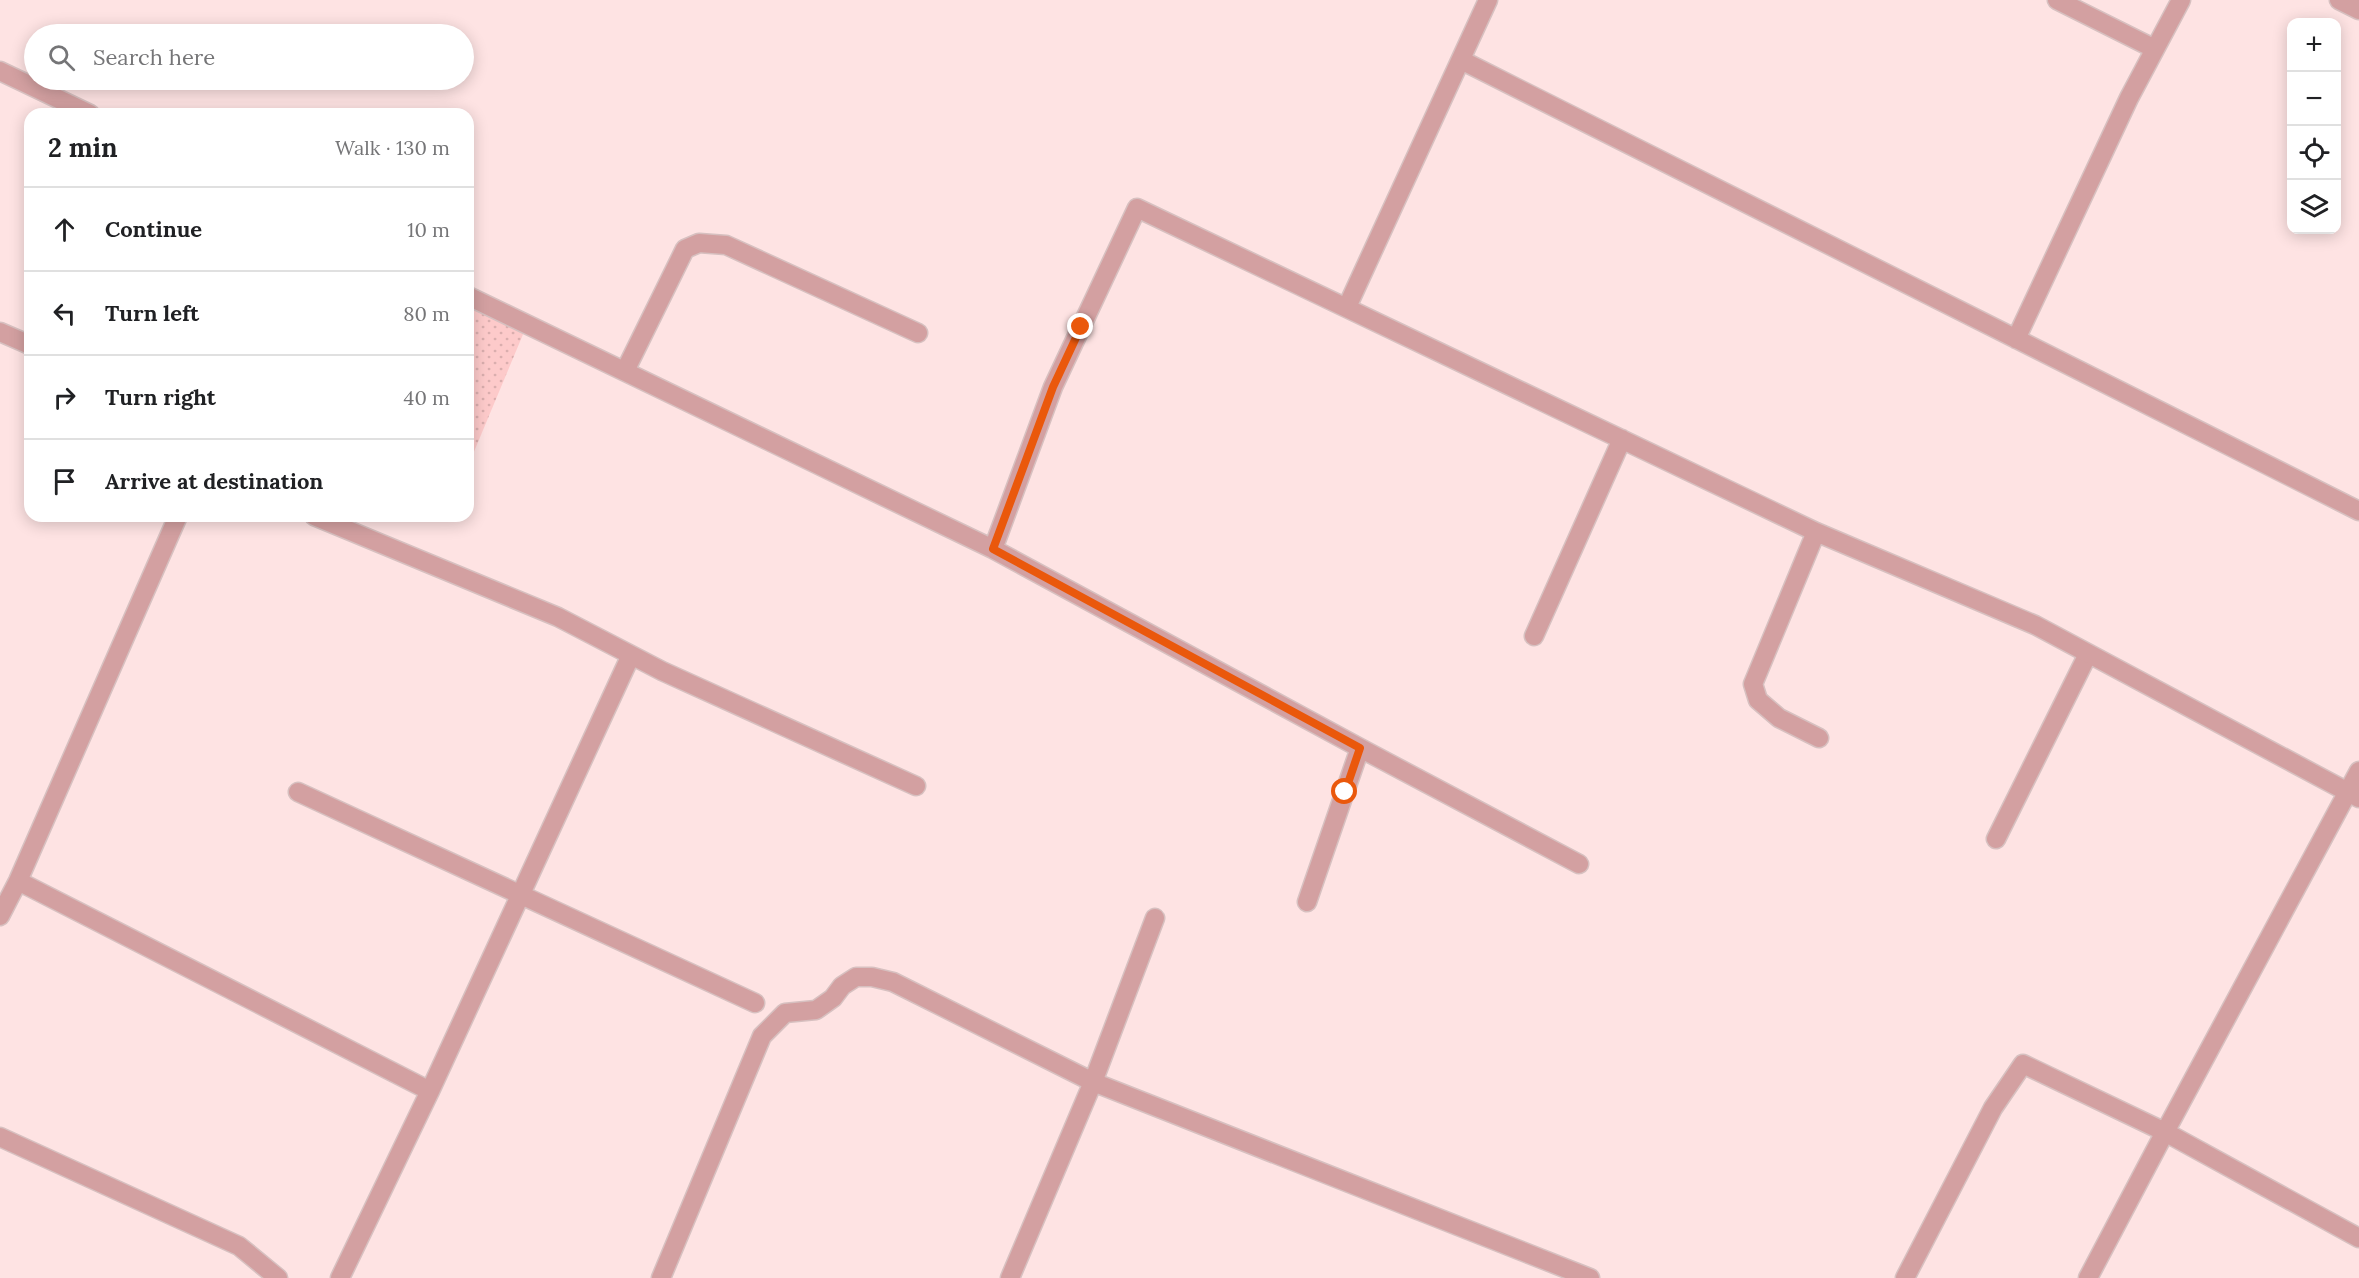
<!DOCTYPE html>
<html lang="en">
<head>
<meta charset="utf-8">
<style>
  body { margin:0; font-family:Lora,serif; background:#f6f6f6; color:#202124 }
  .controls { position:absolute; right:18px; top:18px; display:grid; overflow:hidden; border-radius:12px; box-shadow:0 3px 15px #0003 }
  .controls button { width:54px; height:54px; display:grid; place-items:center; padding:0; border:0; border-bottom:2px solid #e0e0e0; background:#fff; color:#202124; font:30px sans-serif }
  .stop { position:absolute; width:18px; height:18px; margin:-14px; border:4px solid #ea580c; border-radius:50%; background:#fff }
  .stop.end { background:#ea580c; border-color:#fff; box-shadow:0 2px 6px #0008 }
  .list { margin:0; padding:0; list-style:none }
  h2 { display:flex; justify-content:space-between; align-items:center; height:78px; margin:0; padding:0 24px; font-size:26px }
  h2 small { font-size:20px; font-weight:400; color:#757577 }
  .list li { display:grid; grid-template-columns:39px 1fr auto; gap:18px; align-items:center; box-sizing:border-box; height:84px; padding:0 24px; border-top:2px solid #e0e0e0 }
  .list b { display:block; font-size:22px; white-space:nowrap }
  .list em { font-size:20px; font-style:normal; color:#757577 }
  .icon { flex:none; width:33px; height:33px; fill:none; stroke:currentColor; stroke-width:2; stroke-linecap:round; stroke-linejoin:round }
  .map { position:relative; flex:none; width:2359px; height:1278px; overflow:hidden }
  .search { position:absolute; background:#fff; box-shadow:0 3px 15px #0003; left:24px; top:24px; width:450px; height:66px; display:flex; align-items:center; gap:15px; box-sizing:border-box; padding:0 21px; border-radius:33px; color:#757577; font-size:22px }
  .panel { position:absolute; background:#fff; box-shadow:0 3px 15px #0003; left:24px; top:108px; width:450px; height:414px; border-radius:18px }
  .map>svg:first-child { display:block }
  .park { fill:url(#park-dots) }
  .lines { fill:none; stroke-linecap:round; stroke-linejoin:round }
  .lane-casing { stroke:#d7c0c0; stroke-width:21 }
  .street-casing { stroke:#d7c0c0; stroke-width:21 }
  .lane { stroke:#d3a0a1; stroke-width:18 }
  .street { stroke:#d3a0a1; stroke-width:18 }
  .route { stroke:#ea580c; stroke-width:8 }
</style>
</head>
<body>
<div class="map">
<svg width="2359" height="1278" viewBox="0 0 2359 1278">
  <defs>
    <pattern id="park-dots" width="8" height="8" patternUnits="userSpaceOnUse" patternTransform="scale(1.5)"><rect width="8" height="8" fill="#fdcaca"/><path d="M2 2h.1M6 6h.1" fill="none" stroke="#daaeae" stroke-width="1.8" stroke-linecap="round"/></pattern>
  </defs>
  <rect width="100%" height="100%" fill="#fee3e3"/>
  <path class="park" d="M468,304L524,332L468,466Z"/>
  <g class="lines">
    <g class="lane-casing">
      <path id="lane" d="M1996,839L2088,654"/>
    </g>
    <g class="street-casing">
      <path id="street" d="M2057,0L2155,49
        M2339,0L2359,10
        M1461,60L2359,511
        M0,71L90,114
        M468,296L993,549L1360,748L1579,864
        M1347,307L1488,0
        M0,332L30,345
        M2016,339L2129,98L2181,0
        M625,371L685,249L699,243L726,245L918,333
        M314,516L558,617L662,671L916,786
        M1816,532L1753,684L1758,700L1779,718L1819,738
        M993,549L1053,387L1137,208L1816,532L2035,625L2359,798
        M1534,636L1622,439
        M298,792L755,1003
        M18,881L430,1091
        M1307,902L1360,748
        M0,916L18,881L178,516
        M0,1137L239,1246L278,1278
        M340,1278L430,1091L631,655
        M661,1278L762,1036L785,1013L816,1010L833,998L842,986L856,977H872L893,982L1093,1082L1590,1278
        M1010,1278L1093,1082L1155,918
        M1905,1278L1993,1108L2023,1064L2165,1132L2359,771
        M2088,1278L2165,1132L2359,1238"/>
    </g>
    <use href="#lane" class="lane"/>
    <use href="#street" class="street"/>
  </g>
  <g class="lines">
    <path class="route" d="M1081,327L1053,387L993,549L1360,748L1345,792"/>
  </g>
</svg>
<div class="controls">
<button>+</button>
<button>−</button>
<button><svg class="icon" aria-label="locate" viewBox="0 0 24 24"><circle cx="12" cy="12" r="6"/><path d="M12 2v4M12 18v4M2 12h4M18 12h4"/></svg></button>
<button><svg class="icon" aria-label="layers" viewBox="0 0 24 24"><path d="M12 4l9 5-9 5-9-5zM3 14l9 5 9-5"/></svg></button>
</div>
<div class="stop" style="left:1345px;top:792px"></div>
<div class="stop end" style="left:1081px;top:327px"></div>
<div class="search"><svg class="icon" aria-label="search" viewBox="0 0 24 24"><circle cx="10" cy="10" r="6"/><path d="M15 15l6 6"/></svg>Search here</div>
<section class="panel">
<h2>2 min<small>Walk · 130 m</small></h2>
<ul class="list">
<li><svg class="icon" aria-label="ahead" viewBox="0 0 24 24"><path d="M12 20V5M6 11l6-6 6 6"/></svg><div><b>Continue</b></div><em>10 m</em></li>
<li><svg class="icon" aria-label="left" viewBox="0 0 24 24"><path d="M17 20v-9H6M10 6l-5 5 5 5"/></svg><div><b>Turn left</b></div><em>80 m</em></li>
<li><svg class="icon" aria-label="right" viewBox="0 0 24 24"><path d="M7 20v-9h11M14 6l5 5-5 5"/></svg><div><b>Turn right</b></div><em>40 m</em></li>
<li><svg class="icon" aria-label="arrive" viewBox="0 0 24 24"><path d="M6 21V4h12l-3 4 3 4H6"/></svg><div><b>Arrive at destination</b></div></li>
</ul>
</section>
</div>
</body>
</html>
